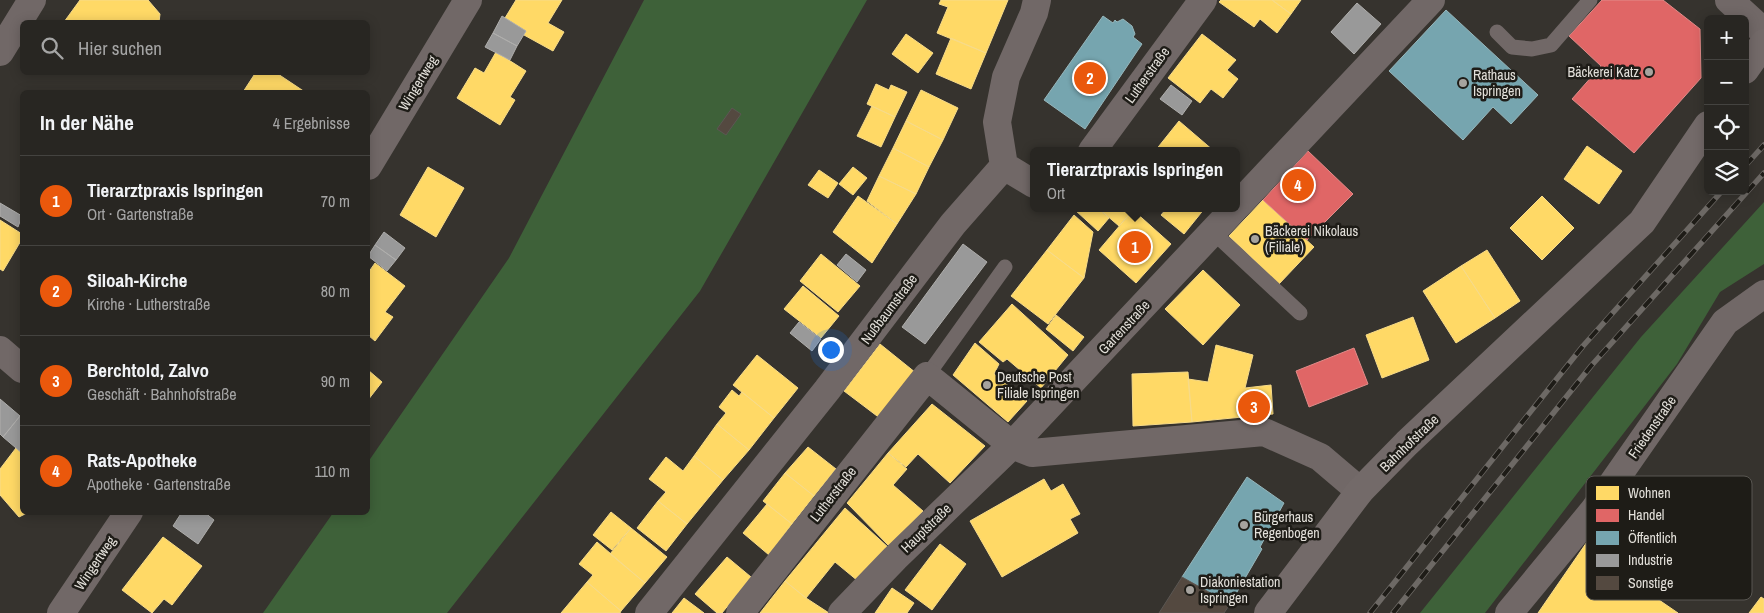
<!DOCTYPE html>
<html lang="de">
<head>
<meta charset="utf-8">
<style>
  body { margin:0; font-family:"Archivo Narrow",sans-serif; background:#302e2a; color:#f1f3f6 }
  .controls { position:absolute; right:15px; top:15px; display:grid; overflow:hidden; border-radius:8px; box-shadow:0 2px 12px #0003 }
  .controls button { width:45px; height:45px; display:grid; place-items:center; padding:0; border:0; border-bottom:1px solid #444340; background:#282622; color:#f1f3f6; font:25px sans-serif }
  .you { position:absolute; left:830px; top:349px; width:18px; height:18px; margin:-12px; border:4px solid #fff; border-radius:50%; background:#1a73e8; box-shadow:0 0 0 8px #1a73e833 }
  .badge { display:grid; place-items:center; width:32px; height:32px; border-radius:50%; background:#ea580c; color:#fff; font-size:16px; font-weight:700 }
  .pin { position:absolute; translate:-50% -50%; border:2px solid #fff; box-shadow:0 1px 5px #0006 }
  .popup { position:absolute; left:1030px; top:147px; width:210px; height:65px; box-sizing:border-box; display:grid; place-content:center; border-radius:8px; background:#282622; filter:drop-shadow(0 1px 4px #0005); font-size:16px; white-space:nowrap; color:#a5a5a5 }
  .popup b { font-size:19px; color:#f1f3f6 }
  .popup::after { content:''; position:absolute; left:50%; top:100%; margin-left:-10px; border:10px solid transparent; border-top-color:#282622 }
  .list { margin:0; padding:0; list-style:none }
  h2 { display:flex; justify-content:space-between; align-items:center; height:65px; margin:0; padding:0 20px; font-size:21px }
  h2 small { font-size:16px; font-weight:400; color:#a5a5a5 }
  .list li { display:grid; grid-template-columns:32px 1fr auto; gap:15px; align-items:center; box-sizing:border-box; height:90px; padding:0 20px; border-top:1px solid #444340 }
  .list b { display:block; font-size:19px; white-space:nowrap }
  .list p { margin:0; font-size:16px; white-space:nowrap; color:#a5a5a5 }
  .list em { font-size:16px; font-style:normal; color:#a5a5a5 }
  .icon { flex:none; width:28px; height:28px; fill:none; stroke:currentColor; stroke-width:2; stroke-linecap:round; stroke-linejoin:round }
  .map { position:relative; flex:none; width:1764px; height:613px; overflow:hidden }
  .search { position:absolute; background:#282622; box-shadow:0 2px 12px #0003; left:20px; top:20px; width:350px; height:55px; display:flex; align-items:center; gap:12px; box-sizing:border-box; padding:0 18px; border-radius:8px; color:#a5a5a5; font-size:19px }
  .panel { position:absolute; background:#282622; box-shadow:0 2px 12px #0003; left:20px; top:90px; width:350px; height:425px; border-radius:8px }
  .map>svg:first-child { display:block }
  .green { fill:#3e6139 }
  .homes { fill:#ffd966; stroke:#f7db89 }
  .shops { fill:#e06666; stroke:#e18b89 }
  .public { fill:#76a5af; stroke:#97b7bc }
  .industry { fill:#999; stroke:#afaeac }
  .building { fill:#544940; stroke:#5b5753 }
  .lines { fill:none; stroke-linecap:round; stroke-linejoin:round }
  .lane { stroke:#716867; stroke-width:15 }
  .street { stroke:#716867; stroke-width:28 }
  .secondary { stroke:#736a69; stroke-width:28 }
  .rail-casing { stroke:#6d6965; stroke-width:5.5 }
  .rail { stroke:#1e1c17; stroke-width:4; stroke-dasharray:11; stroke-linecap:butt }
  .poi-dot { fill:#a6a39e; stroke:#1e1c17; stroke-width:2 }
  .labels { text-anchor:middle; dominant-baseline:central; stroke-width:5; stroke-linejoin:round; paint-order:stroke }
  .poi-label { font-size:14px; fill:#e3e0da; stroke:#1e1c17; text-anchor:start }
  .street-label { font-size:14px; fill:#e3e0da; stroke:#1e1c17 }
  .key { fill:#1e1c17; stroke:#595752; stroke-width:1 }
  .key-label { font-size:14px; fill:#e3e0da }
</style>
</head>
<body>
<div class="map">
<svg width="1764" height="613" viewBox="0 0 1764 613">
  <rect width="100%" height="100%" fill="#36332e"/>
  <path class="green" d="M644,0H867L700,291L447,613H263L333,513L368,512V462L509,258Z
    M1764,202V264L1720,292L1677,364L1485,613H1420L1641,337Z"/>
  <path class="homes" d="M80,0H148L160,14L159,22H64Z
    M516,0H562L548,23L564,32L553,51L524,35L526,31L505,18Z
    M941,0H1008L986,53L937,33L948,7L939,4Z
    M1221,0H1272L1291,14L1277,33L1260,19L1254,27L1219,2Z
    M1272,0H1301L1291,14Z
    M906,34L933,53L918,73L892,54Z
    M1202,34L1236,60L1227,70L1238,79L1223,98L1211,89L1200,103L1168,78Z
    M951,38L986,53L971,89L936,74Z
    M496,52L526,71L510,97L515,100L500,125L457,98L475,68L484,73Z
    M256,72H275L305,92H243Z
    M876,84L889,90L891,85L907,92L895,117L867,104Z
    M921,90L958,108L943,140L906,121Z
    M872,106L895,117L881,147L857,136Z
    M906,121L943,140L929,167L893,148Z
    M1179,121L1214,151H1155Z
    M1587,146L1622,171L1599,204L1564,179Z
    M893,148L929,167L916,194L879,176Z
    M428,167L464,188L436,237L400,215Z
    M853,167L867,178L853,195L839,184Z
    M819,170L838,183L828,198L808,185Z
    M879,176L916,194L897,224L867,201Z
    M858,196L897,224L872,263L833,232Z
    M1542,196L1574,228L1542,260L1510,228Z
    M1263,200L1314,247L1279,284L1229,236Z
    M1076,208H1098L1109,218L1098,231L1075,210Z
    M1098,208H1131L1133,210L1119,226Z
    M1167,208H1205L1184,234L1161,215Z
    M1133,210L1171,244L1136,283L1099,250Z
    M1074,215L1093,232L1084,278L1047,250Z
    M0,220L22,234V239L3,271L0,269Z
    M1047,250L1084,278L1048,324L1011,296Z
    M1487,250L1520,301L1495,318L1461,266Z
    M821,254L860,286L838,312L800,281Z
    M375,263L405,286L385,312L393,317L375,341L368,335V273Z
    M1461,266L1495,318L1456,343L1423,291Z
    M1203,270L1240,305L1203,345L1165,309Z
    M803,286L839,316L821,338L784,309Z
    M1012,304L1068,355L1041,388L1007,359L1003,362L979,342Z
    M1056,315L1084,337L1073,351L1046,329Z
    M1413,317L1429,360L1382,378L1366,335Z
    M975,343L999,364L994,374L1027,401L1008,422L953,375Z
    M880,344L916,373L881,419L844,391Z
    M1216,345L1253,355L1245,388L1271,385L1273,414L1192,422L1188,379L1208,382Z
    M757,355L798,388L774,418L733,385Z
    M368,370L382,382L368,400Z
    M1188,372L1192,422L1133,426L1132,374Z
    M732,390L739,396L742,392L774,418L749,450L717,424L726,413L719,407Z
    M932,404L985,446L950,483L918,454L906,467L888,453Z
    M717,424L749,450L723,480L694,456Z
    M808,447L836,469L814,496L785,473Z
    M16,448L22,453V512H29L19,517L0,495V469Z
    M888,453L907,469L893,485L923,511L890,547L847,503Z
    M694,456L723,480L687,524L658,501L666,492L649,479L666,457L683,471Z
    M785,473L814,496L792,524L763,501Z
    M1044,479L1051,491L1063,484L1080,514L1070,519L1078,533L1002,577L970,521Z
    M658,501L687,524L666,551L637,528Z
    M767,504L792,524L769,555L743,533Z
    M845,508L890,549L858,581L835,562L806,598L785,581Z
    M1609,510L1630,524L1635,515L1649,524L1652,519L1679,537L1643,589L1678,613H1538Z
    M611,512L631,528L612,550L593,535Z
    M631,528L667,557L645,583L610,554Z
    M163,537L202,566L172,605L164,599L152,613L122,590Z
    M597,542L645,583L621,611L587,582L593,575L579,564Z
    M940,544L966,564L932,610L905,590Z
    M727,557L751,577L722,613H717L695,594Z
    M785,581L806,598L829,613H760Z
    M587,582L621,611L620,613H561Z
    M892,588L914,603L907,613H875Z
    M1761,597L1764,599V613H1749Z
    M684,598L704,613H672Z"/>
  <path class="shops" d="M1602,0H1663L1700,29L1701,78L1634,153L1572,99L1601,66L1569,36Z
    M1308,151L1353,194L1307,240L1263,200Z
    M1354,348L1368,384L1309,407L1296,371Z"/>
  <path class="public" d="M1446,10L1538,95L1511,124L1493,107L1463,140L1389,71Z
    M1103,16L1113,23L1115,20L1117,22L1123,19L1132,26L1135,34L1133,37L1142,44L1085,129L1044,100Z
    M1247,477L1284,503L1260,547L1262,549L1230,604L1182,577Z"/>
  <path class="industry" d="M1357,3L1381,24L1354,54L1331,32Z
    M502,16L526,31L517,46L493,33Z
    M493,33L517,46L510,60L485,47Z
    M1171,85L1192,101L1182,115L1160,99Z
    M0,203L22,216L18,227L0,216Z
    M384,232L405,248L396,260L375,245Z
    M963,244L987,262L925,344L902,327Z
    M375,245L396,260L387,271L368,256Z
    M846,254L866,270L857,282L837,265Z
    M799,322L821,339L812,351L790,333Z
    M0,399L20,416L3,437L0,434Z
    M20,416L22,417V453L3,437Z
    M182,512H204L214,520L198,544L173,526Z"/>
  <path class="building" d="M732,108L741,114L726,135L717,129Z
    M1182,577L1230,604L1224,613H1159Z"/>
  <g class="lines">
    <path class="lane" d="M1497,32L1512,47L1532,49L1551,45L1590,0
      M1213,232L1300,313
      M927,376L1005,267"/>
    <path class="street" d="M1729,0L1764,32
      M0,52L32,0
      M1092,151L1203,0
      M368,166L468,0
      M1004,166L1034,184
      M1236,207L1431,0
      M0,350L22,369
      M61,613L129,512
      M649,613L827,390L953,224L1004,166L997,122L1006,77L1034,13L1037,0
      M740,613L927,376L1012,445L1032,453L1264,432L1320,457L1360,491
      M842,613L895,558L1012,445L1235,208
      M1509,613L1594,510L1725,322L1764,294"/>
    <path class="secondary" d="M1745,70L1764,43
      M1268,613L1360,491L1407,443L1642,222L1708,125"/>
    <g class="rail-casing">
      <path id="rail" d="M1745,166L1764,145
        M1370,613L1583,346L1722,191
        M1393,613L1591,366L1764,173"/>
    </g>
    <use href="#rail" class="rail"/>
  </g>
  <g class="poi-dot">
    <circle cx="1649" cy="72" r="5"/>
    <circle cx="1463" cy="83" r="5"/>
    <circle cx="1255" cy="239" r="5"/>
    <circle cx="987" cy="385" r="5"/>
    <circle cx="1244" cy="525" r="5"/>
    <circle cx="1190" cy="590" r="5"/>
  </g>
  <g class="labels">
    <g class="poi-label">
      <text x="1639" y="72" text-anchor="end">Bäckerei Katz</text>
      <text x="1473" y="75">Rathaus<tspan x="1473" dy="16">Ispringen</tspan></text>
      <text x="1265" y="231">Bäckerei Nikolaus<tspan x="1265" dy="16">(Filiale)</tspan></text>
      <text x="997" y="377">Deutsche Post<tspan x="997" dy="16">Filiale Ispringen</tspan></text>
      <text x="1254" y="517">Bürgerhaus<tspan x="1254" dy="16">Regenbogen</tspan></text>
      <text x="1200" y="582">Diakoniestation<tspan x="1200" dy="16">Ispringen</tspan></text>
    </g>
    <g class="street-label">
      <text transform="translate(1147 75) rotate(-54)">Lutherstraße</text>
      <text transform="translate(418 83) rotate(-59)">Wingertweg</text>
      <text transform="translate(889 309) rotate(-53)">Nußbaumstraße</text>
      <text transform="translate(1124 327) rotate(-47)">Gartenstraße</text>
      <text transform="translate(1652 427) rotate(-55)">Friedenstraße</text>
      <text transform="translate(1409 443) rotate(-44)">Bahnhofstraße</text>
      <text transform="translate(833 494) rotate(-52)">Lutherstraße</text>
      <text transform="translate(926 528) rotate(-44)">Hauptstraße</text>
      <text transform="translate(95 563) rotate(-56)">Wingertweg</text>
    </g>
  </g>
  <rect x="1586" y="476" width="166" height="124" rx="8" class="key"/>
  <rect x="1596" y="486" width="23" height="14" fill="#ffd966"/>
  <rect x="1596" y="509" width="23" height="13" fill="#e06666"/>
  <rect x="1596" y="531" width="23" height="14" fill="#76a5af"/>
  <rect x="1596" y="554" width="23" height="13" fill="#999"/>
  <rect x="1596" y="576" width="23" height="14" fill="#544940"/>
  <g class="key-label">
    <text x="1628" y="498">Wohnen</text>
    <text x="1628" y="520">Handel</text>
    <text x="1628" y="543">Öffentlich</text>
    <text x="1628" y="565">Industrie</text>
    <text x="1628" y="588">Sonstige</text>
  </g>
</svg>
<div class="controls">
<button>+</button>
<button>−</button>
<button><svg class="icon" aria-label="locate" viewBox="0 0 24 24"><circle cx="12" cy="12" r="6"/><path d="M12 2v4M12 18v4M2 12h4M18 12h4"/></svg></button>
<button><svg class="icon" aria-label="layers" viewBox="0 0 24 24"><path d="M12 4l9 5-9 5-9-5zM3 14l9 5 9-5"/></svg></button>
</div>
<div class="you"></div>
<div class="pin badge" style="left:1135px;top:247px">1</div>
<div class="popup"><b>Tierarztpraxis Ispringen</b>Ort</div>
<div class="pin badge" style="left:1090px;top:78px">2</div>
<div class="pin badge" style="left:1254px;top:407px">3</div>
<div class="pin badge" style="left:1298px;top:185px">4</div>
<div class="search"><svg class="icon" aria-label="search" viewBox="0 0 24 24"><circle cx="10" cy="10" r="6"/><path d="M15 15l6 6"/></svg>Hier suchen</div>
<section class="panel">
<h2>In der Nähe<small>4 Ergebnisse</small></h2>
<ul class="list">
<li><span class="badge">1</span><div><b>Tierarztpraxis Ispringen</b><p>Ort · Gartenstraße</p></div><em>70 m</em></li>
<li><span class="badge">2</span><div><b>Siloah-Kirche</b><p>Kirche · Lutherstraße</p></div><em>80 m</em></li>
<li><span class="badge">3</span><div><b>Berchtold, Zalvo</b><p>Geschäft · Bahnhofstraße</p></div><em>90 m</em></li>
<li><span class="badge">4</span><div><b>Rats-Apotheke</b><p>Apotheke · Gartenstraße</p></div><em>110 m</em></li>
</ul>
</section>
</div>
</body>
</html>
